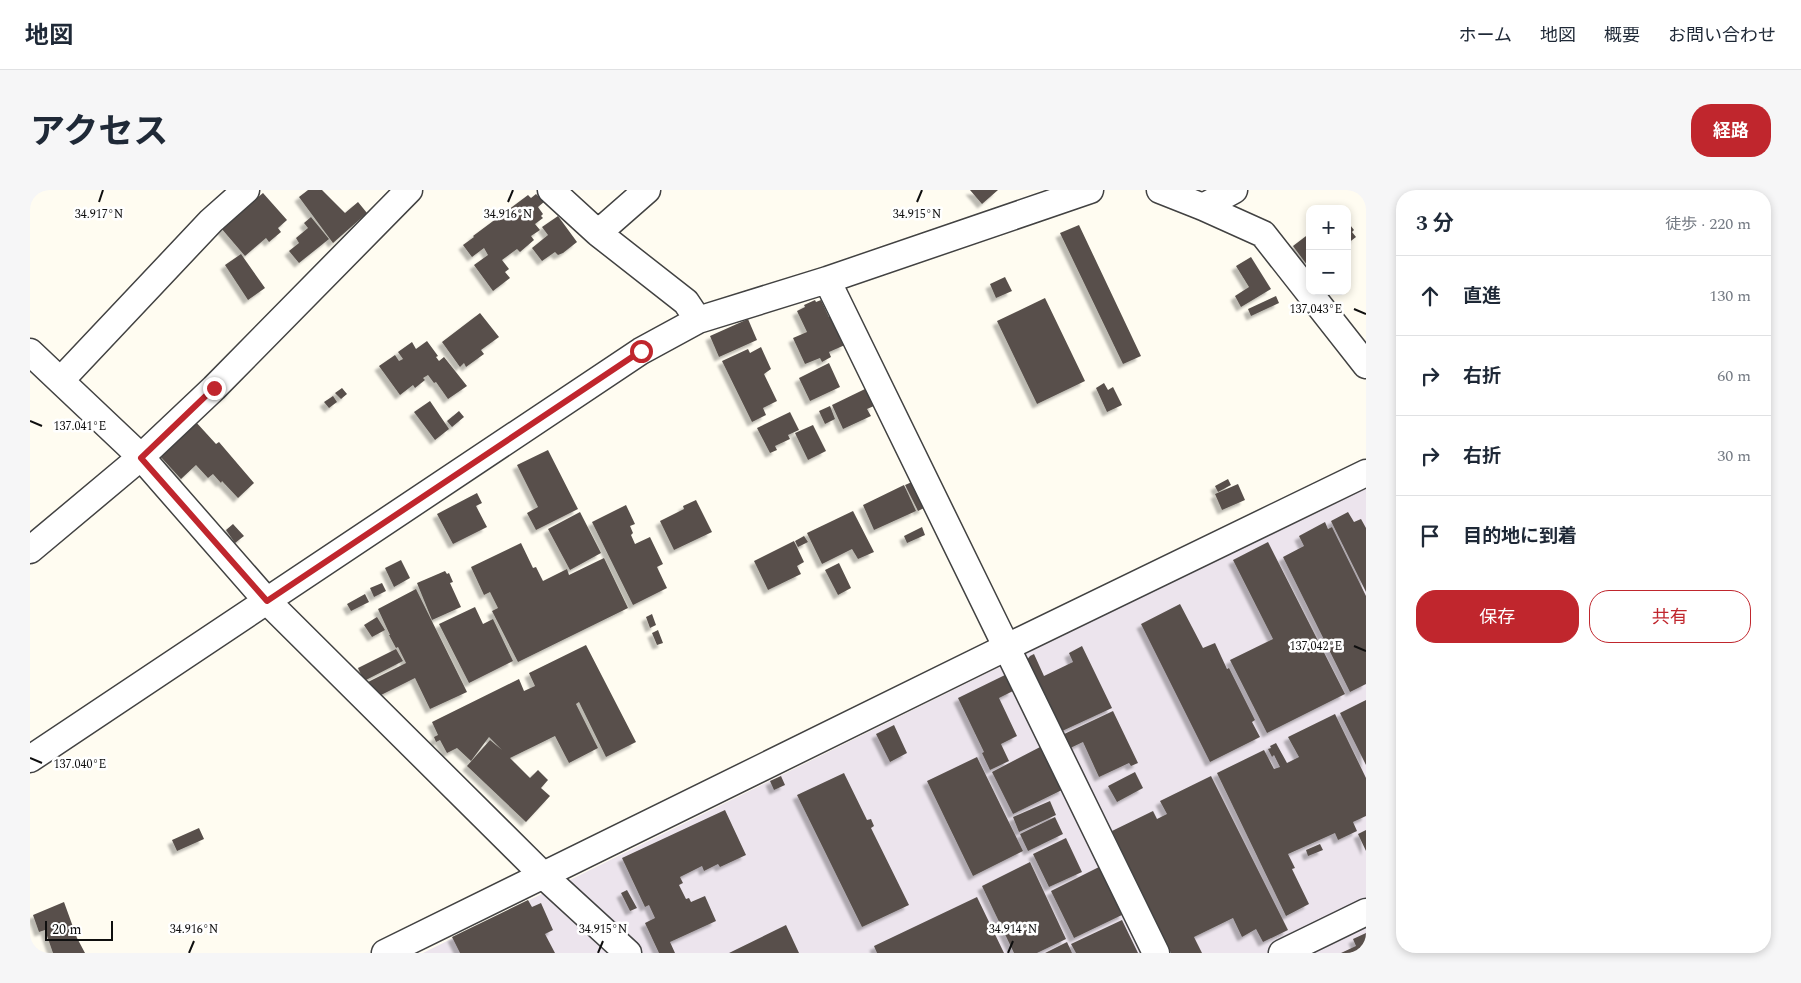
<!DOCTYPE html>
<html lang="ja">
<head>
<meta charset="utf-8">
<style>
  body { margin:0; font-family:Spectral,"Noto Sans JP",serif; background:#f6f6f7; color:#1f2937 }
  .controls { position:absolute; right:15px; top:15px; display:grid; overflow:hidden; border-radius:10px; box-shadow:0 2px 8px #0003 }
  .controls button { width:45px; height:45px; display:grid; place-items:center; padding:0; border:0; border-bottom:1px solid #e0e1e3; background:#fff; color:#1f2937; font:25px sans-serif }
  .scale { position:absolute; left:15px; bottom:12px; width:68px; box-sizing:border-box; padding-left:5px; border:2px solid #0f0f0f; border-top:0; font-size:14px; line-height:18px; white-space:nowrap; color:#0f0f0f; -webkit-text-stroke:4px #fff; paint-order:stroke }
  .stop { position:absolute; width:15px; height:15px; margin:-11px; border:4px solid #c0262d; border-radius:50%; background:#fff }
  .stop.end { background:#c0262d; border-color:#fff; box-shadow:0 1px 5px #0008 }
  .list { margin:0; padding:0; list-style:none }
  h2 { display:flex; justify-content:space-between; align-items:center; height:65px; margin:0; padding:0 20px; font-size:21px }
  h2 small { font-size:16px; font-weight:400; color:#747a83 }
  .list li { display:grid; grid-template-columns:32px 1fr auto; gap:15px; align-items:center; box-sizing:border-box; height:80px; padding:0 20px; border-top:1px solid #e0e1e3 }
  .list b { display:block; font-size:19px; white-space:nowrap }
  .list em { font-size:16px; font-style:normal; color:#747a83 }
  .actions { display:flex; gap:10px; padding:15px 20px }
  .actions a { flex:1; padding:11px 0; border:1px solid #c0262d; border-radius:20px; text-align:center; font-size:18px; color:#c0262d }
  .actions .main { background:#c0262d; color:#fff }
  .icon { flex:none; width:28px; height:28px; fill:none; stroke:currentColor; stroke-width:2; stroke-linecap:round; stroke-linejoin:round }
  .map { position:relative; flex:none; width:1336px; height:763px; overflow:hidden; border-radius:20px }
  header { display:flex; align-items:center; gap:30px; box-sizing:border-box; height:70px; padding:0 25px; background:#fff; border-bottom:1px solid #e0e1e3 }
  header strong { font-size:24px }
  nav { display:flex; gap:28px; margin-inline-start:auto; font-size:18px }
  .intro { display:flex; align-items:center; justify-content:space-between; box-sizing:border-box; height:120px; padding:0 30px }
  h1 { margin:0; font-size:35px }
  .button { padding:12px 22px; border-radius:20px; background:#c0262d; color:#fff; font-size:18px; font-weight:700 }
  main { display:flex; gap:30px; padding:0 30px }
  aside { flex:1; background:#fff; border-radius:20px; box-shadow:0 2px 8px #0003 }
  .map>svg:first-child { display:block }
  .industrial { fill:#ece4ed }
  .building { fill:#58504b; filter:url(#shadow) }
  .lines { fill:none; stroke-linecap:round; stroke-linejoin:round }
  .minor-casing { stroke:#424242; stroke-width:29 }
  .minor { stroke:#fff; stroke-width:26 }
  .route { stroke:#c0262d; stroke-width:6 }
  .ticks { fill:none; stroke:#0f0f0f; stroke-width:2 }
  .ticks-label { font-size:12px; text-anchor:middle; fill:#0f0f0f; stroke:#fff; stroke-width:5; stroke-linejoin:round; paint-order:stroke }
</style>
</head>
<body>
<header>
<strong>地図</strong>
<nav><a>ホーム</a><a>地図</a><a>概要</a><a>お問い合わせ</a></nav>
</header>
<div class="intro"><h1>アクセス</h1><a class="button">経路</a></div>
<main>
<div class="map">
<svg width="1336" height="763" viewBox="0 0 1336 763">
  <defs>
    <filter id="shadow"><feDropShadow dx="-4.5" dy="4.5" stdDeviation="1" flood-color="#0004"/></filter>
  </defs>
  <rect width="100%" height="100%" fill="#fffcf1"/>
  <path class="industrial" d="M1336,295V763H393Z"/>
  <path class="building" d="M278,0H292L315,23L328,12L337,23L303,53L269,7Z
    M940,0H968L952,14Z
    M233,3L257,30L248,38L251,42L239,52L236,48L215,66L191,38Z
    M506,4L514,12L508,17L513,24L511,26L513,28L505,34L510,40L501,46L504,50L490,62L487,59L472,70L479,79L475,82L480,88L463,101L444,75L458,65L454,58L442,67L433,55L444,47L443,46L498,5L501,8Z
    M528,26L547,52L533,63L528,65L525,62L512,71L502,58L518,45L512,37Z
    M281,27L299,49L269,73L259,61L269,53L266,48L278,38L274,33Z
    M1317,31L1324,40L1322,42L1326,47L1317,54Z
    M1049,35L1111,166L1093,174L1030,43Z
    M1280,43V79L1263,56Z
    M211,64L235,98L218,110L195,75Z
    M1221,67L1241,99L1211,117L1205,106L1219,97L1206,76Z
    M975,87L982,101L966,108L960,94Z
    M1246,106L1249,113L1221,126L1218,119Z
    M1015,108L1055,191L1007,214L967,131Z
    M785,110L786,112L791,110L799,127L801,126L815,155L799,162L801,167L792,172L790,168L775,174L763,148L777,142L767,121L775,117L774,115Z
    M450,123L469,147L451,160L454,164L436,177L434,173L430,177L412,152Z
    M718,129L727,150L689,167L680,146Z
    M397,151L408,166L406,167L409,171L414,167L437,196L418,209L406,192L404,193L398,185L393,188L395,190L385,198L383,195L370,205L349,176L365,165L369,171L373,169L368,162L382,152L386,159Z
    M731,157L741,179L734,184L747,211L733,218L736,225L722,232L692,171L718,159L720,163Z
    M799,173L810,197L780,211L769,188Z
    M1074,193L1078,200L1083,197L1092,215L1077,222L1066,198Z
    M312,198L317,204L311,209L305,203Z
    M835,199L844,216L837,219L841,226L813,239L802,215Z
    M303,206L307,212L299,218L294,212Z
    M400,211L419,239L405,250L384,222Z
    M800,216L805,229L795,234L789,221Z
    M429,221L434,227L422,237L417,231Z
    M760,222L769,240L758,245L760,249L745,256L747,260L740,263L727,238Z
    M165,231L186,254L189,252L224,293L208,308L192,291L191,293L183,284L178,288L166,275L151,289L129,265Z
    M783,235L796,261L778,270L765,243Z
    M518,260L548,319L506,340L497,323L508,317L487,275Z
    M1198,289L1201,295L1188,302L1185,296Z
    M882,292L894,318L888,321L875,295Z
    M1208,294L1215,310L1192,320L1185,304Z
    M874,295L886,321L844,340L833,315Z
    M447,303L452,313L446,316L457,337L423,354L407,324Z
    M666,310L682,342L644,360L630,331L654,319L653,316Z
    M596,315L605,334L600,336L603,343L601,345L605,354L620,347L633,374L627,377L637,398L603,415L562,332Z
    M823,321L844,362L828,369L822,359L792,374L777,343Z
    M550,322L571,363L540,380L518,339Z
    M1318,322L1324,332L1331,329L1336,338V402L1301,331Z
    M1295,332L1298,339L1302,337L1336,406V494L1320,502L1253,367L1274,356L1269,346Z
    M203,334L214,346L205,353L196,340Z
    M892,337L895,345L877,353L874,346Z
    M774,346L778,352L768,357L765,351Z
    M764,351L774,372L767,376L771,384L738,400L724,371Z
    M1238,352L1315,504L1237,543L1200,470L1243,449L1203,370Z
    M491,353L503,378L506,377L513,391L537,379L539,385L574,368L598,418L488,472L462,421L468,418L460,402L454,405L441,377Z
    M371,370L380,388L364,397L355,378Z
    M809,373L821,398L808,405L795,380Z
    M415,381L417,384L419,383L423,392L420,393L431,417L402,430L387,393Z
    M352,393L356,401L344,407L340,398Z
    M386,399L437,502L400,519L385,488L347,507L338,492L376,473L368,457L366,458L359,445H360L348,419Z
    M335,404L339,412L321,421L317,414Z
    M1150,414L1173,458L1185,453L1197,479L1199,478L1225,530L1222,532L1230,547L1180,572L1111,434Z
    M445,417L453,434L463,429L483,471L439,493L409,434Z
    M622,424L626,435L620,438L616,427Z
    M347,427L355,440L342,447L334,435Z
    M628,440L633,453L627,455L622,443Z
    M556,455L606,552L576,567L549,512L546,514L568,558L539,573L525,546L480,568L500,588L508,580L518,590L511,598L520,606L496,632L437,576L460,550L472,560L459,547L441,571L427,558L417,563L410,550L406,552L404,547L408,545L402,532L489,489L494,501L505,496L499,483Z
    M1052,456L1082,518L1030,542L996,471L1000,466L1004,464L1014,486L1043,472L1039,463Z
    M366,459L373,471L334,491L328,478Z
    M975,485L983,501L969,508L987,546L971,554L979,571L960,580L952,563L954,562L928,508Z
    M1336,510V575L1310,523Z
    M1083,521L1108,573L1101,576L1099,573L1069,587L1053,552L1036,560L1030,546Z
    M1305,524L1336,588V626L1323,632L1327,641L1308,650L1305,643L1258,664L1265,678L1262,679L1279,714L1256,726L1187,583L1234,560L1244,579L1250,577L1244,565L1242,567L1238,559L1241,558L1240,556L1246,553L1257,573L1269,567L1258,547Z
    M864,535L877,563L860,572L846,544Z
    M1012,556L1034,599L983,624L962,582Z
    M947,567L993,661L943,686L897,591Z
    M1105,582L1113,598L1087,612L1078,596Z
    M814,583L837,630L841,629L844,636L841,638L879,715L832,737L767,605Z
    M751,586L755,595L744,600L740,591Z
    M1181,586L1258,740L1233,752L1226,739L1212,747L1203,728L1164,747L1172,763H1141L1082,641L1123,621L1127,629L1137,624L1130,611Z
    M1020,611L1026,625L989,642L983,627Z
    M695,620L716,665L690,677L688,674L674,681L672,676L650,687L653,693L649,695L656,709L659,708L661,712L675,706L686,731L640,752L645,763H629L615,733L625,728L619,715L615,717L592,668Z
    M1025,627L1033,644L998,661L990,644Z
    M169,638L174,649L147,661L142,650Z
    M1336,640V661L1328,644Z
    M1036,648L1052,682L1019,697L1003,664Z
    M1290,654L1293,660L1278,666L1276,660Z
    M1000,672L1036,749L1007,763H984L952,696Z
    M1071,676L1094,724L1044,748L1021,701Z
    M597,700L607,718L600,721L591,703Z
    M947,707L974,763H847L844,756Z
    M498,710L502,717L511,713L523,740L515,744L525,763H430L422,747Z
    M34,712L47,748L55,763H23L15,740L9,742L3,725Z
    M1092,730L1108,763H1046L1041,754Z
    M756,735L769,763H699Z
    M1336,743V763H1311L1326,756L1323,749Z
    M1037,752L1042,763H1015Z"/>
  <g class="lines">
    <g class="minor-casing">
      <path id="minor" d="M521,0L568,43L656,112L668,130
        M1130,0L1173,17L1233,44L1336,175
        M1173,17L1204,0
        M568,43L617,0
        M797,90L1126,763
        M0,162L111,267L237,411L514,686L598,763
        M31,190L181,31L216,0
        M0,360L111,267L184,198L379,0
        M0,569L611,161L668,130L797,90L1060,0
        M355,763L977,457L1336,283
        M1252,763L1336,722"/>
    </g>
    <use href="#minor" class="minor"/>
  </g>
  <g class="lines">
    <path class="route" d="M184,198L111,268L237,411L611,161"/>
  </g>
  <path class="ticks" d="M69,12L73,0M478,12L483,0M887,12L892,0M1324,119L1336,124M0,231L12,236M1324,456L1336,461M0,568L12,573M159,763L164,751M568,763L573,751M978,763L983,751"/>
  <g class="ticks-label">
    <text x="69" y="28">34.917°N</text>
    <text x="478" y="28">34.916°N</text>
    <text x="887" y="28">34.915°N</text>
    <text x="1286" y="123">137.043°E</text>
    <text x="50" y="240">137.041°E</text>
    <text x="1286" y="460">137.042°E</text>
    <text x="50" y="578">137.040°E</text>
    <text x="164" y="743">34.916°N</text>
    <text x="573" y="743">34.915°N</text>
    <text x="983" y="743">34.914°N</text>
  </g>
</svg>
<div class="controls">
<button>+</button>
<button>−</button>
</div>
<div class="scale">20 m</div>
<div class="stop" style="left:611px;top:161px"></div>
<div class="stop end" style="left:184px;top:198px"></div>
</div>
<aside>
<h2>3 分<small>徒歩 · 220 m</small></h2>
<ul class="list">
<li><svg class="icon" aria-label="ahead" viewBox="0 0 24 24"><path d="M12 20V5M6 11l6-6 6 6"/></svg><div><b>直進</b></div><em>130 m</em></li>
<li><svg class="icon" aria-label="right" viewBox="0 0 24 24"><path d="M7 20v-9h11M14 6l5 5-5 5"/></svg><div><b>右折</b></div><em>60 m</em></li>
<li><svg class="icon" aria-label="right" viewBox="0 0 24 24"><path d="M7 20v-9h11M14 6l5 5-5 5"/></svg><div><b>右折</b></div><em>30 m</em></li>
<li><svg class="icon" aria-label="arrive" viewBox="0 0 24 24"><path d="M6 21V4h12l-3 4 3 4H6"/></svg><div><b>目的地に到着</b></div></li>
</ul>
<div class="actions"><a class="main">保存</a><a>共有</a></div>
</aside>
</main>
</body>
</html>
